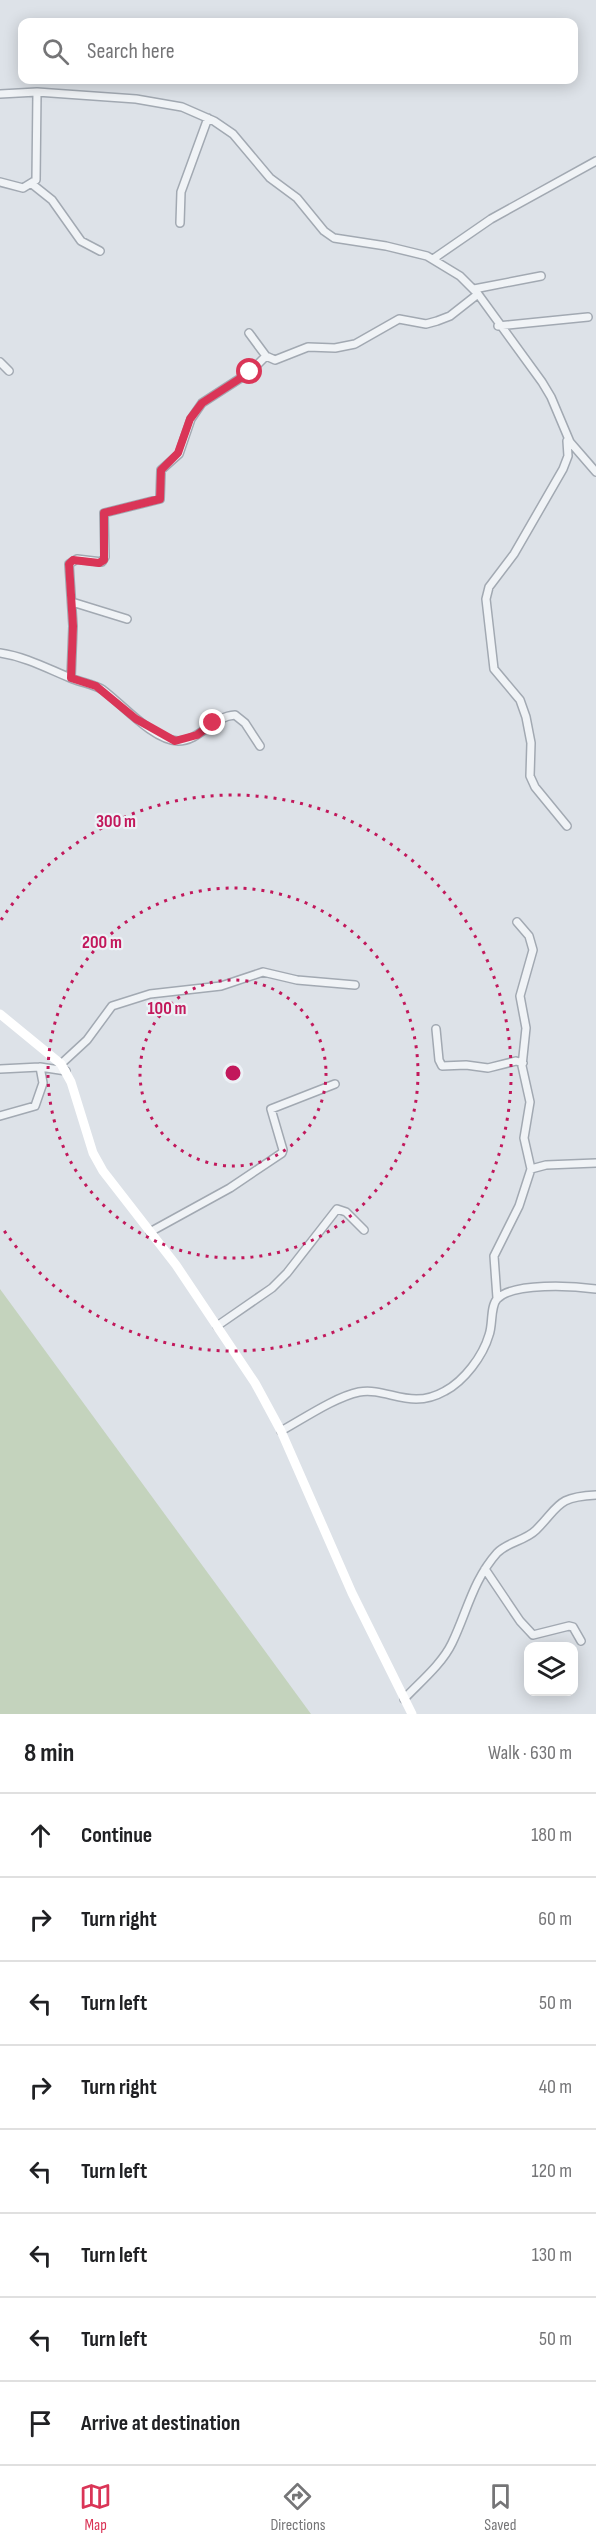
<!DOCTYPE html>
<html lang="en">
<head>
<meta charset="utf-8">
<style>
  body { margin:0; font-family:"Sofia Sans Condensed",sans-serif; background:#f6f6f6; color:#202124 }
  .controls { position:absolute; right:18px; bottom:18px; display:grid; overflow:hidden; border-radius:12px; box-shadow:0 3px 15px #0003 }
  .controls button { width:54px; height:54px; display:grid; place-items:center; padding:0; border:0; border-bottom:2px solid #e0e0e0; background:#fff; color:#202124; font:30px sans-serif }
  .stop { position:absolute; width:18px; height:18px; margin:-14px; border:4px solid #da3557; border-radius:50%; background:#fff }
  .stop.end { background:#da3557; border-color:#fff; box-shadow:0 2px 6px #0008 }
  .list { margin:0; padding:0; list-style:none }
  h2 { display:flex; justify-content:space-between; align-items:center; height:78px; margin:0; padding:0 24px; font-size:26px }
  h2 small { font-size:20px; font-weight:400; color:#757577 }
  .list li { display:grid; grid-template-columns:39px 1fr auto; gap:18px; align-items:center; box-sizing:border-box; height:84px; padding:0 24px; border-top:2px solid #e0e0e0 }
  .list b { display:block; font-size:22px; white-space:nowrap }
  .list em { font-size:20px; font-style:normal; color:#757577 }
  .icon { flex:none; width:33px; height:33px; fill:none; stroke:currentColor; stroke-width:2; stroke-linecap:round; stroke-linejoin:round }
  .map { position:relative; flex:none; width:596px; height:1714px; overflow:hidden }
  .search { position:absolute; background:#fff; box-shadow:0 3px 15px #0003; left:18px; right:18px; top:18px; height:66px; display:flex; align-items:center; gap:15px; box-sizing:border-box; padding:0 21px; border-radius:12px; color:#757577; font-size:22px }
  .sheet { height:750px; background:#fff }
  nav { display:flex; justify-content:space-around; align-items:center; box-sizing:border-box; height:84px; border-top:2px solid #e0e0e0; background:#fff; font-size:16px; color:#757577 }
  nav a { display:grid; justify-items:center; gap:3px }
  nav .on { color:#da3557 }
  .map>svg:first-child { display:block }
  .green { fill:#c4d3bd }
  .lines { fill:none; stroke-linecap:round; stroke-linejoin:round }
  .street-casing { stroke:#a2a9b2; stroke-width:10 }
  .street { stroke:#f0f3f6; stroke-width:7 }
  .secondary { stroke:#fff; stroke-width:9 }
  .route { stroke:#da3557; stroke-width:8 }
  .ring { fill:none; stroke:#c2185b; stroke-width:3; stroke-dasharray:3 6 }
  .centre { fill:#c2185b; stroke:#edf1f6; stroke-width:3 }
  .ring-label { font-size:18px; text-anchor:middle; font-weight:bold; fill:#c2185b; stroke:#edf1f6; stroke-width:4.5; stroke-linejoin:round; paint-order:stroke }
</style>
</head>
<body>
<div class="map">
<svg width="596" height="1714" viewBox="0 0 596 1714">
  <rect width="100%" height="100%" fill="#dde2e8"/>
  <path class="green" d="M0,1289L311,1714H0Z"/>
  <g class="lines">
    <g class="street-casing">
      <path id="street" d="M0,94L37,92L136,99L182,107L214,121L233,134L270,178L297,198L324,231L334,238L386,246L427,256L460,276L478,294L542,382L551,397L570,442L596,472
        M0,182L23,188L36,180L37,92
        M32,184L52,200L81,241L100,251
        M180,223L181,192L208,118
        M433,259L491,219L596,161
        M474,289L541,276
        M498,326L588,317
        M249,333L266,356L275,360L308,347L335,348L355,344L399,319L426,324L437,321L450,316L478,294
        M0,362L9,371
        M72,602L127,619
        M0,653C27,657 48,669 73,679C83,683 94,684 103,690C122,704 153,740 178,741C200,741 213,716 235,715L245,723L260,746
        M71,678L73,626L69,564L77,559L102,562L105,557L104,513L160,499L161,470L179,454L191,419L202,403L250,372L266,356
        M567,826L535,787L530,776L531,743L526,717L520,700L494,669L486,599L489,587L514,554L563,469L568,456L567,441
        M436,1029L439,1060L442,1066L466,1065L488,1068L516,1061L523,1063
        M61,1064L87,1040L112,1006L150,994L221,986L263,972L297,980L355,985
        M0,1069L40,1067L66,1071
        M0,1116L35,1106L43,1083L40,1067
        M531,1169L546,1165L596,1163
        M150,1232L230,1188L282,1153L283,1150L271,1109L335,1084
        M497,1298L494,1256L519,1206L531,1169L524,1138L530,1102L522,1066L526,1028L520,996L533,950L529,936L517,922
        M217,1326L272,1288L287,1273L337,1209L346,1212L364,1230
        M281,1431C303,1419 335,1397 359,1392C388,1387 410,1411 445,1391C464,1381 483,1356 489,1335C493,1325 490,1307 497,1299C513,1282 574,1286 596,1289
        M485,1569L520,1621L533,1635L569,1626L573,1627L581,1641
        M404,1699C420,1682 442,1664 452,1643C467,1612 473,1580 497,1553C507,1542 525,1541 536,1530C560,1506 556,1497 596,1495"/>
    </g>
    <use href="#street" class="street"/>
    <path class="secondary" d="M0,1014L61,1064L71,1082L93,1153L103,1171L176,1265L255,1383L281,1431L352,1593L412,1714"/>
  </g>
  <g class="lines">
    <path class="route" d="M213,723L197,735L175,741L136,719L96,686L71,678L73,626L69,564L73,560L99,563L104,560V513L160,499L161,470L178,453L190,419L202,403L250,372"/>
  </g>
  <g class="ring">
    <circle cx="233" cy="1073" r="93"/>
    <circle cx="233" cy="1073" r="185"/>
    <path d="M1 920A278 278 0 1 1 1 1226"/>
  </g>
  <circle cx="233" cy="1073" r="9" class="centre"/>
  <g class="ring-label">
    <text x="116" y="827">300 m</text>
    <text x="102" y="948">200 m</text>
    <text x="167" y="1014">100 m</text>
  </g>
</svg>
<div class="controls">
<button><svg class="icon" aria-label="layers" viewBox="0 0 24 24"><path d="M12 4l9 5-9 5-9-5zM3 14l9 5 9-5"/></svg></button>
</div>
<div class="stop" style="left:250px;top:372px"></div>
<div class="stop end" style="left:213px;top:723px"></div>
<div class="search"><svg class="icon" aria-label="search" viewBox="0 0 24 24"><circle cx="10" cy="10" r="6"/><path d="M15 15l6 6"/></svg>Search here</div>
</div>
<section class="sheet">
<h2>8 min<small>Walk · 630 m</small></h2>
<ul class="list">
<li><svg class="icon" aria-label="ahead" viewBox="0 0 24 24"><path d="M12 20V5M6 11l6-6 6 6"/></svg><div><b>Continue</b></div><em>180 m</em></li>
<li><svg class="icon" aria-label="right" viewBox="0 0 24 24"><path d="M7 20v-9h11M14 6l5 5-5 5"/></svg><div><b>Turn right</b></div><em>60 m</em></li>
<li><svg class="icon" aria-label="left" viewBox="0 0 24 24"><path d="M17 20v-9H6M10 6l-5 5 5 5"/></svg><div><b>Turn left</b></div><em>50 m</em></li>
<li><svg class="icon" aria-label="right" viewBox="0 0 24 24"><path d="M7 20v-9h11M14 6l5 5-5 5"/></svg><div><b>Turn right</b></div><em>40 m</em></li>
<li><svg class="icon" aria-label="left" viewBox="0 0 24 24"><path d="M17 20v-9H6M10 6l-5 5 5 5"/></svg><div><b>Turn left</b></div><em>120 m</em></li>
<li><svg class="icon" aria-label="left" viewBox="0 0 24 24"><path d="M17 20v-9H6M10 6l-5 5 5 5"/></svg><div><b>Turn left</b></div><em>130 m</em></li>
<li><svg class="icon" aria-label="left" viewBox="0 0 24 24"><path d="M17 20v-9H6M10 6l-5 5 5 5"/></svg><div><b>Turn left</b></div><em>50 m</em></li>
<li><svg class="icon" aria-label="arrive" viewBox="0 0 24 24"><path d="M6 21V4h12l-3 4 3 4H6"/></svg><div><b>Arrive at destination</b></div></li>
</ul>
</section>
<nav>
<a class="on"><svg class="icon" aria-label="map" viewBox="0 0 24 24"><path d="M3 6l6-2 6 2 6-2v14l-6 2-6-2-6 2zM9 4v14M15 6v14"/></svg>Map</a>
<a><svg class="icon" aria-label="directions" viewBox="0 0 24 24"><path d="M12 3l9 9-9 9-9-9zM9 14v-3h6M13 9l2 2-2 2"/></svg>Directions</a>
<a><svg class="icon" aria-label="saved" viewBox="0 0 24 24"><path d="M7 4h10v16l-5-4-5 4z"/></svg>Saved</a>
</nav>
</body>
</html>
